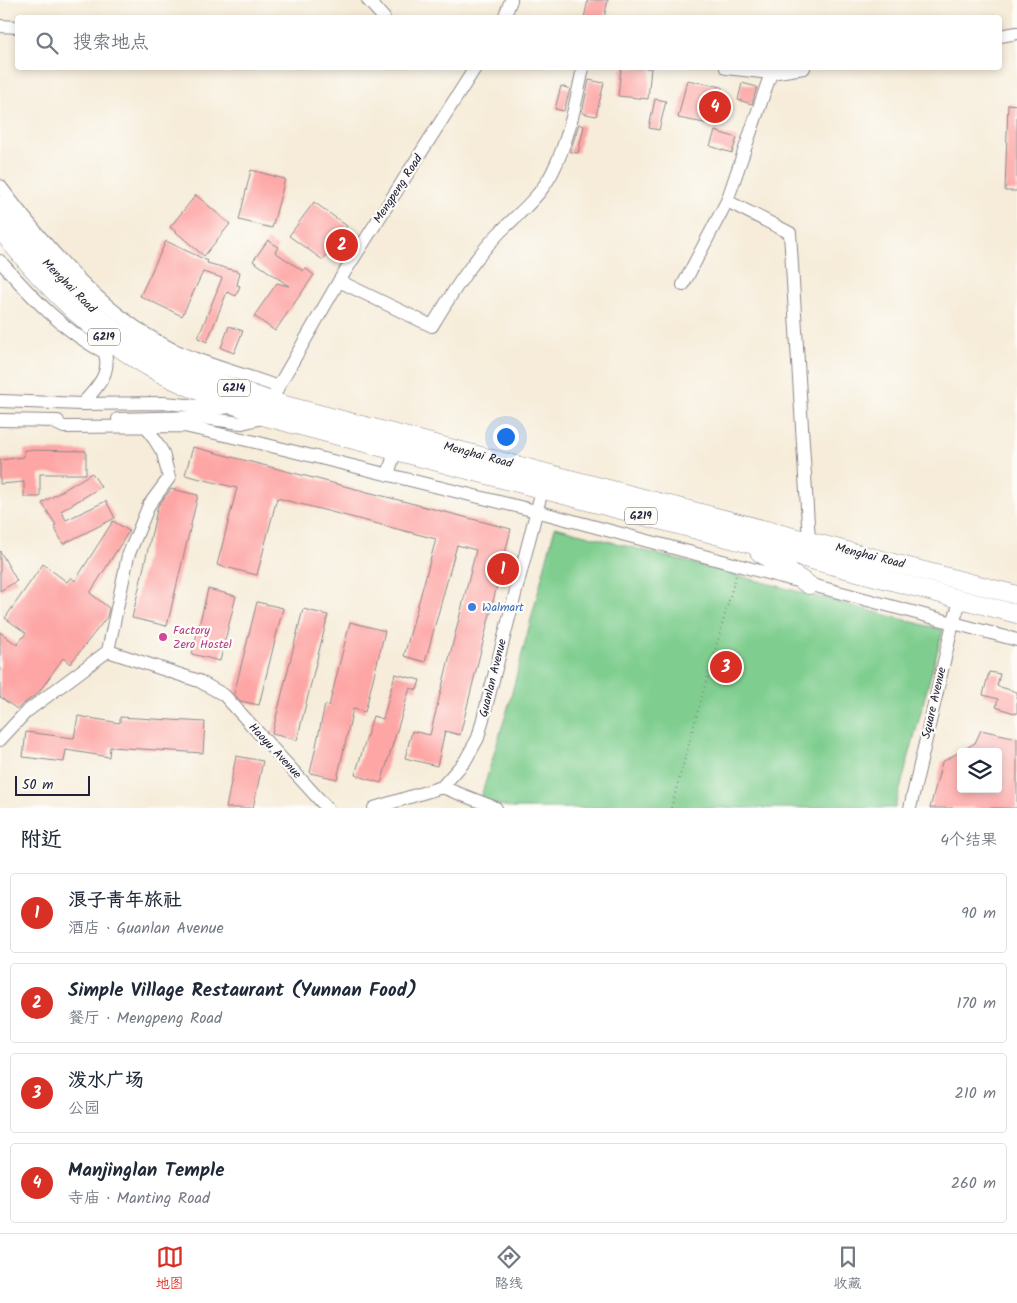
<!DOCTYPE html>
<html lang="zh">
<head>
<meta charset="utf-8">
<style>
  body { margin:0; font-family:Kalam,"LXGW WenKai TC",sans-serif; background:#f6f6f7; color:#1f2937 }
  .controls { position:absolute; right:15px; bottom:15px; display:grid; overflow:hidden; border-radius:5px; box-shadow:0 2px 8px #0003 }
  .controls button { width:45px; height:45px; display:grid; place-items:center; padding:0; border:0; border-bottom:1px solid #e0e1e3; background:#fff; color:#1f2937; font:25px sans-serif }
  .scale { position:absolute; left:15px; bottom:12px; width:75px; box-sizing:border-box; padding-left:5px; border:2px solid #22223b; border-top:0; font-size:14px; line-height:18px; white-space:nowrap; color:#22223b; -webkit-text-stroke:4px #fdfcf7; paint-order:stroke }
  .you { position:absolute; left:505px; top:436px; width:18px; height:18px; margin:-12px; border:4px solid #fff; border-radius:50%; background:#1a73e8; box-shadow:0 0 0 8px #1a73e833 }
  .badge { display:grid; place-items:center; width:32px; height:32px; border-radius:50%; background:#d93025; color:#fff; font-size:16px; font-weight:700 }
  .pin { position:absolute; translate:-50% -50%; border:2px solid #fff; box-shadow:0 1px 5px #0006 }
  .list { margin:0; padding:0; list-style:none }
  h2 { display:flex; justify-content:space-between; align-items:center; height:65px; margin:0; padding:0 20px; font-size:21px }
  h2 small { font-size:16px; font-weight:400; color:#747a83 }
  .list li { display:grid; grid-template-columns:32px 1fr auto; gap:15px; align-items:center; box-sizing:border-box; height:80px; margin:0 10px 10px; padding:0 10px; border:1px solid #e0e1e3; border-radius:5px }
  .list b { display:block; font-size:19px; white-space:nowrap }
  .list p { margin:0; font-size:16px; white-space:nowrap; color:#747a83 }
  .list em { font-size:16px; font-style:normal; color:#747a83 }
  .icon { flex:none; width:28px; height:28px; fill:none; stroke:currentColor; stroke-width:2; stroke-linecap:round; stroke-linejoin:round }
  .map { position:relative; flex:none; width:1017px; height:808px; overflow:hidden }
  .search { position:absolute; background:#fff; box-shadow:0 2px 8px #0003; left:15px; right:15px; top:15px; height:55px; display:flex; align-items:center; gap:12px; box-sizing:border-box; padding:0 18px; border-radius:5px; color:#747a83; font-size:19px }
  .sheet { height:425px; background:#fff }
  nav { display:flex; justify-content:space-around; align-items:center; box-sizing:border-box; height:70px; border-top:1px solid #e0e1e3; background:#fff; font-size:14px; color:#747a83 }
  nav a { display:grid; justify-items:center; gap:2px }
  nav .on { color:#d93025 }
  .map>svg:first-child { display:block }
  .green { fill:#7fce8f; stroke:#507865 }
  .building { fill:#fda6a5; fill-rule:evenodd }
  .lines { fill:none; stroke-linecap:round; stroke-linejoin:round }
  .minor-casing { stroke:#8c878a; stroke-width:14 }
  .highway-casing { stroke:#8c878a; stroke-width:19 }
  .path { stroke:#8c878a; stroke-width:2; stroke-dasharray:1 4; stroke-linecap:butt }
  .minor { stroke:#fff; stroke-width:12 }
  .highway { stroke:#fff; stroke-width:18 }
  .shop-dot { fill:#3f7fe0; stroke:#fdfcf7; stroke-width:2 }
  .hotel-dot { fill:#d1479c; stroke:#fdfcf7; stroke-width:2 }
  .labels { text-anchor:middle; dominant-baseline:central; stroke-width:4.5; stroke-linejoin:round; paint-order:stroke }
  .shield { fill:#fdfcf7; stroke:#646373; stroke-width:1 }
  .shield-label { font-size:11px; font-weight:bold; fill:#22223b }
  .street-label { font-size:12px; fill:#22223b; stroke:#fdfcf7 }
  .shop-label { font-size:12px; fill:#366cbe; stroke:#fdfcf7; text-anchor:start }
  .hotel-label { font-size:12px; fill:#b23c85; stroke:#fdfcf7; text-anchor:start }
</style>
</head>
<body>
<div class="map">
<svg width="1017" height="808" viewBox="0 0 1017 808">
  <rect width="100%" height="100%" fill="#fdfcf7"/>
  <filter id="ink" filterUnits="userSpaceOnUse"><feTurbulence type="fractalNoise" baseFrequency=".02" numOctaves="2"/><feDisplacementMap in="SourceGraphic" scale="10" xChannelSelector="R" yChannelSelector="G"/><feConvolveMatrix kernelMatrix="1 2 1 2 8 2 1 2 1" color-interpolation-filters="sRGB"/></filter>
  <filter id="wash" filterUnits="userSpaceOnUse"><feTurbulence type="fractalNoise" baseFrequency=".0096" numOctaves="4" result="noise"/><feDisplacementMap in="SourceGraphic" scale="20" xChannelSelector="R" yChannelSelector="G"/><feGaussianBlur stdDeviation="1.12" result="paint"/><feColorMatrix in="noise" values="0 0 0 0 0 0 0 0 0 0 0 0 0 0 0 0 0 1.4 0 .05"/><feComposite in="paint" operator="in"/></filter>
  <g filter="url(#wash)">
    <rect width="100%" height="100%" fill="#f6ecd9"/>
    <path class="green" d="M555,527L943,630L895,808H512L480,800L509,704Z"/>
    <g id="blocks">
      <path class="building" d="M588,0H608L604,18H584Z
        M621,68H651L648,99L618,96Z
        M589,80L604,83L596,116L582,113Z
        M687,80L722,87L715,125L678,118Z
        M742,83L757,87L752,104L738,100Z
        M561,86L570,89L564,111L555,109Z
        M655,99L666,101L659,130L649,128Z
        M1008,104L1017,105V191H1005Z
        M579,124L584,126L578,153L570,152Z
        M715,131L737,138L732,153L710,146Z
        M251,170L285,179L272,228L239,220Z
        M196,195L230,224L204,256L170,227Z
        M314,202L347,226L323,260L289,236Z
        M268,240L278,247L275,252L303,271L305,268L314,275L275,331L254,316L277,283L289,286L253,261Z
        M166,241L208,261L207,263L240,272L237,285L240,286L236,296L227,292L207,342L198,338L222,278L203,272L182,316L140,296Z
        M229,326L243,331L234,353L221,348Z
        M193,447L511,529L460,735L445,731L437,766L405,758L412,731L430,735L476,550L457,545L425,662L404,656L436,539L277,498L257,575L217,565L237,488L185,475Z
        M24,450L86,451V474H40V497H24V482L0,484V460L24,457Z
        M92,473L101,487L61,511L66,520L106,501L115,518L63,544L54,526L56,525L42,503Z
        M171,489L198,495L167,626L132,618L158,506Z
        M113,521L129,531L90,593L109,608L107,617L70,664L63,658L39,692L17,709L0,697V632L17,645L26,633L5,618L43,564L67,582L71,577L75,581Z
        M0,551L17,581L0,591Z
        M208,589L236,596L220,661L192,654Z
        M257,602L283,608L259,705L240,701L234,694Z
        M303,609L328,615L297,740L272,734Z
        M350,622L385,631L365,712L353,709L337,779L310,773L325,705L329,706Z
        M989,672L1000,674L997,686L1017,692V714L996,707L998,699L983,695Z
        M395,674L420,680L417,690L410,688L381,783L355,775L373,716L383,719Z
        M78,716L120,723V717L205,722L203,753L110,747L109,757L66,750L64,762L23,757L26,732L74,738Z
        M981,730L1017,738V808H930L942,762L975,743ZM961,752H998V789H961Z
        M236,756L263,761L253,808H226Z"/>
    </g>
  </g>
  <g filter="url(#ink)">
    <use href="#blocks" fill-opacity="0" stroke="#8c878a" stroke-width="1"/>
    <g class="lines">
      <g class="minor-casing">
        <path id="minor" d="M368,0L384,18
          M504,18L511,0
          M0,26L18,27
          M1000,36L1017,33
          M726,68L771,73L804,68
          M0,186C46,247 101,312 170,348C204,365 242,373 278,387
          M727,201L790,233L809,540
          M0,261C30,295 65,333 106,353
          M339,281L432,326C452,293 472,261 499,233C518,214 539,198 552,173C568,142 576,102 583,68
          M683,285L727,201L771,73
          M0,401L82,404L164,403L221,408L233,407
          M82,404C97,388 116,369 101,346
          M118,419L195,417L242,423L266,417L278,387L339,281L475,68
          M0,420L58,421
          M51,421L64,427L184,426L251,441L536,511L1017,640
          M388,475L395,451
          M108,651L199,681L224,695L327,808
          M0,740L26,712L108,651L128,556L149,505L169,478L163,453L147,427
          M442,787L496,808
          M374,808L442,787L465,761L478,738L542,490
          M910,808L953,623L961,599"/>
      </g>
      <g class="highway-casing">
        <path id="highway" d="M0,205C41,258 85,316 145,350C185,372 230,386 273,402L1017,595
          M0,229C39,280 83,325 137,360C176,385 223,400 266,417L1017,614
          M759,552L809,585"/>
      </g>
      <path class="path" d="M671,808L736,575"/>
      <use href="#minor" class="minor"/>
      <use href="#highway" class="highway"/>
    </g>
  </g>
  <circle class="shop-dot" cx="472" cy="607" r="5"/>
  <circle class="hotel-dot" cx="163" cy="637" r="5"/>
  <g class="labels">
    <g class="shield">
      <rect x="88" y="328.5" width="32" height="17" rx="4"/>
      <rect x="218" y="379.5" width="32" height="17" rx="4"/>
      <rect x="625" y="507.5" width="32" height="17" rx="4"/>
    </g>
    <g class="shield-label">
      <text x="104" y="337">G219</text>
      <text x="234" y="388">G214</text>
      <text x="641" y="516">G219</text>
    </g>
    <g class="street-label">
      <text transform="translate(398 189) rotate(-57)">Mengpeng Road</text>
      <text transform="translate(69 286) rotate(45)">Menghai Road</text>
      <text transform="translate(478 455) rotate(15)">Menghai Road</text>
      <text transform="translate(870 556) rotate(14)">Menghai Road</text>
      <text transform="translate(493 678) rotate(-76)">Guanlan Avenue</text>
      <text transform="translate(934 703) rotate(-77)">Square Avenue</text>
      <text transform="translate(275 751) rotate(47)">Haoyu Avenue</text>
    </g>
    <g class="shop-label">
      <text x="482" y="607">Walmart</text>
    </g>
    <g class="hotel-label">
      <text x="173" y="630">Factory<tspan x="173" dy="14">Zero Hostel</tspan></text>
    </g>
  </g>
</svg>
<div class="controls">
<button><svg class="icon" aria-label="layers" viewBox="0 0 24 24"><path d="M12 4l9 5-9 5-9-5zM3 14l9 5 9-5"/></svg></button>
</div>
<div class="scale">50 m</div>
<div class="you"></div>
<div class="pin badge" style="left:503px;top:569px">1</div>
<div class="pin badge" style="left:342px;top:245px">2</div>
<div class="pin badge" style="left:726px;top:667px">3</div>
<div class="pin badge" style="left:715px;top:107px">4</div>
<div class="search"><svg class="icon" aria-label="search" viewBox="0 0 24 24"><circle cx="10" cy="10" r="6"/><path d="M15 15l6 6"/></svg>搜索地点</div>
</div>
<section class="sheet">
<h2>附近<small>4个结果</small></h2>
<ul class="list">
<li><span class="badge">1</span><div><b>浪子青年旅社</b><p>酒店 · Guanlan Avenue</p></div><em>90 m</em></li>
<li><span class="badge">2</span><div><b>Simple Village Restaurant (Yunnan Food)</b><p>餐厅 · Mengpeng Road</p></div><em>170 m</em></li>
<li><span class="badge">3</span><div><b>泼水广场</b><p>公园</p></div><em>210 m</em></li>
<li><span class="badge">4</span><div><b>Manjinglan Temple</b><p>寺庙 · Manting Road</p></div><em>260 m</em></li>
</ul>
</section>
<nav>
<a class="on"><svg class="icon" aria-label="map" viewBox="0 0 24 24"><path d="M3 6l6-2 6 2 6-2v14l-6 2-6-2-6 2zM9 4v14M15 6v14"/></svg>地图</a>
<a><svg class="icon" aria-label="directions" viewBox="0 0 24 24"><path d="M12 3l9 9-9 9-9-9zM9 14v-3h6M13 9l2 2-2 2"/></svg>路线</a>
<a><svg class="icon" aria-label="saved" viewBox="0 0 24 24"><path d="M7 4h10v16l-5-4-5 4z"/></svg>收藏</a>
</nav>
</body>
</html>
